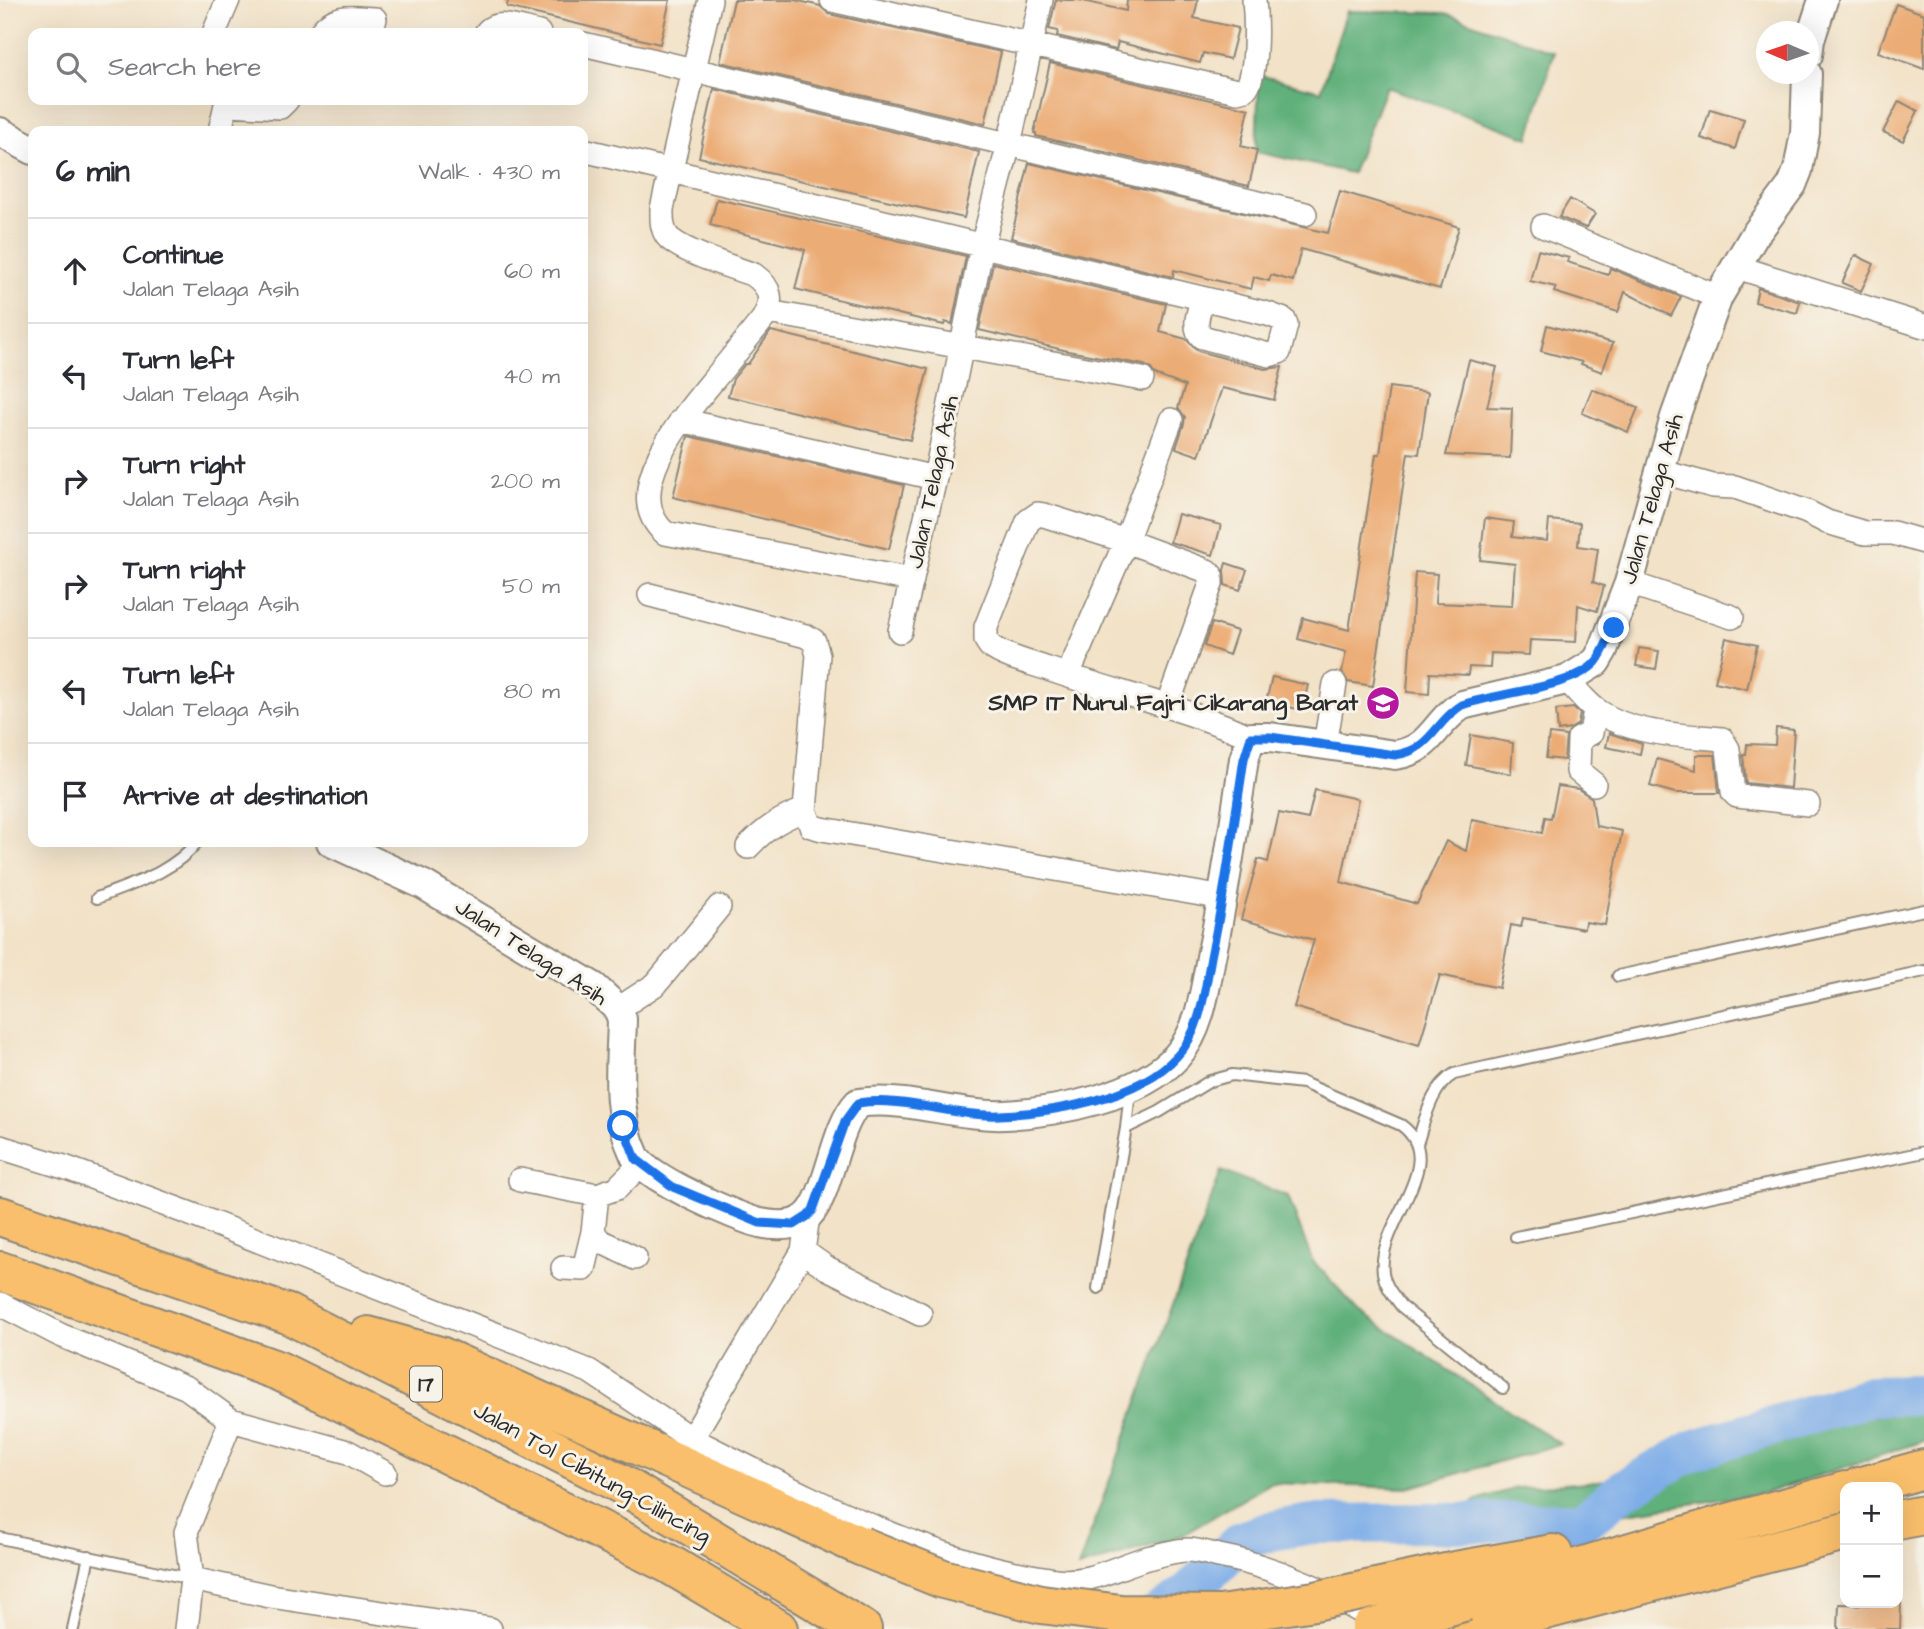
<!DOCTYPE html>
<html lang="en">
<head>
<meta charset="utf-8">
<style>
  body { margin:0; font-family:"Architects Daughter",sans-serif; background:#f7f7f7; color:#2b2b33 }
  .controls { position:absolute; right:21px; bottom:21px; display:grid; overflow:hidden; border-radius:14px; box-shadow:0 7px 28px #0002 }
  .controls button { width:63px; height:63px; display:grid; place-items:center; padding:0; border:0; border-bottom:2px solid #e1e1e2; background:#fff; color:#2b2b33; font:35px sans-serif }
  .compass { position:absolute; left:1756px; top:21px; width:63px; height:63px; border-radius:50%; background:#fff; box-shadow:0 7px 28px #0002; rotate:272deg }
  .stop { position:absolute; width:21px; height:21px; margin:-16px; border:5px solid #1a73e8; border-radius:50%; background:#fff }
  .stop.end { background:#1a73e8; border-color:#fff; box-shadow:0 2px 7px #0008 }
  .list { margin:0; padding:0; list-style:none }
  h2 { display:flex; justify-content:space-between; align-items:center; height:91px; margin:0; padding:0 28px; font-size:30px }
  h2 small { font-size:23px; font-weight:400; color:#7c7c81 }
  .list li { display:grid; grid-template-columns:46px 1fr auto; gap:21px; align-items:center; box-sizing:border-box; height:105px; padding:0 28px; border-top:2px solid #e1e1e2 }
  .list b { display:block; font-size:26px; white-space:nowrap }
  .list p { margin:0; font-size:23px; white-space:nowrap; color:#7c7c81 }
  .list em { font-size:23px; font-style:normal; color:#7c7c81 }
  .icon { flex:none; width:38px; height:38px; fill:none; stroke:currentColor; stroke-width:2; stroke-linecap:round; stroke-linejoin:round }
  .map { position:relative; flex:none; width:1924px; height:1629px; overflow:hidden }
  .search { position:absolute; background:#fff; box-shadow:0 7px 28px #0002; left:28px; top:28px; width:560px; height:77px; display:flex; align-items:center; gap:18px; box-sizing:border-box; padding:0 24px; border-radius:14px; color:#7c7c81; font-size:26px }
  .panel { position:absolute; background:#fff; box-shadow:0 7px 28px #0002; left:28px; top:126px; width:560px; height:721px; border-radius:14px }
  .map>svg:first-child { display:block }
  .forest { fill:#60b07c; stroke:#466e54; stroke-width:2 }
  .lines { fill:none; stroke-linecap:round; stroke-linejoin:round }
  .river { stroke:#7eade8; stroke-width:40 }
  .building { fill:#ecac74 }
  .service-casing { stroke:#8e8679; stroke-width:14 }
  .minor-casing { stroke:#8e8679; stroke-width:26 }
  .tertiary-casing { stroke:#8e8679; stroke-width:32 }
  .motorway-casing { stroke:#8e8679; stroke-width:42 }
  .service { stroke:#fff; stroke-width:10 }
  .minor { stroke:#fff; stroke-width:23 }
  .tertiary { stroke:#fff; stroke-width:28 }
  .motorway { stroke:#f9bf6c; stroke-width:38 }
  .motorway-bridge-casing { stroke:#8e8679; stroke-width:42; stroke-linecap:butt }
  .motorway-bridge { stroke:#f9bf6c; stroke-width:38 }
  .route { stroke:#1a73e8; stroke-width:9 }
  .labels { text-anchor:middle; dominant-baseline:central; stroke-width:6; stroke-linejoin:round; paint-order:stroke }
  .shield { fill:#f7f3e8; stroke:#686764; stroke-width:2 }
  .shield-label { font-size:21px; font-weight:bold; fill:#2b2b2b }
  .street-label { font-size:23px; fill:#2b2b2b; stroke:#f7f3e8 }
  .poi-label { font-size:23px; font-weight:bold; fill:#2b2b2b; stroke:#f7f3e8; text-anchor:end }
</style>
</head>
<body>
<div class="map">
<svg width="1924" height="1629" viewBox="0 0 1924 1629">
  <rect width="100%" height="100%" fill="#f7f3e8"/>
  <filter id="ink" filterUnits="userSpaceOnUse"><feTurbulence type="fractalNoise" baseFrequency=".0143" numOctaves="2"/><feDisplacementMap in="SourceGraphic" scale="14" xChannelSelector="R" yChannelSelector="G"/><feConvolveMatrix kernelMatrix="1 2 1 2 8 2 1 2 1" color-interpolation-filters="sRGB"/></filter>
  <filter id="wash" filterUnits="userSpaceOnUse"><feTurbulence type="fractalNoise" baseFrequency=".00686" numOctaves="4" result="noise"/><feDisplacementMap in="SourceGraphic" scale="28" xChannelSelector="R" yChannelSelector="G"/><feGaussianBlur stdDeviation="1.57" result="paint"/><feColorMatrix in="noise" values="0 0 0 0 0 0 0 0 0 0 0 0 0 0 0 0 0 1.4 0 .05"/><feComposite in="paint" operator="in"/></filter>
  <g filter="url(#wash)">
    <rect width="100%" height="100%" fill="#f2e2c7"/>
    <path class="forest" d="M1347,11L1445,13L1554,52L1529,138L1386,87L1352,173L1256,152L1259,75L1321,91Z
      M1221,1171L1288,1196L1312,1260L1359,1311L1560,1444L1408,1488L1271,1483L1179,1537L1078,1568Z
      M1924,1412V1441L1766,1493L1571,1521L1451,1531L1476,1500L1516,1488L1634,1478L1838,1418Z
      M1210,1574L1208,1629H1162Z"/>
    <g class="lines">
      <path class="river" d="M1139,1623L1156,1616L1186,1595L1241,1541L1271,1531L1312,1524L1583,1522L1624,1489L1693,1450L1871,1396L1924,1395"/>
    </g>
    <g id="blocks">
      <path class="building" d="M508,0H670L660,44L507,7Z
        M734,0H795L820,6L829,14L1001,52L985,124L720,62Z
        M1056,0H1079L1126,11L1127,0H1198L1194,18L1238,28L1230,59L1203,53L1200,63L1118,42L1116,50L1057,36L1058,31L1049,29Z
        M1896,4L1924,14V69L1878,52Z
        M1050,63L1249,109L1241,146L1257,150L1249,186L1036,136V133H1034Z
        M714,89L979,152L964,218L699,157Z
        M1899,101L1918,111L1903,141L1883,132Z
        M1710,109L1744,119L1735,149L1701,138Z
        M1029,163L1328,233L1340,191L1459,227L1440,289L1301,249L1293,281L1271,275L1269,281L1254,277L1251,289L1174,270L1173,277L1011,238Z
        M717,199L966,256L952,324L945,322L944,325L795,289L805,250L710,225Z
        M1570,199L1595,214L1586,228L1559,217Z
        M1538,250L1569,258L1567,262L1608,275L1610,268L1681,297L1671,316L1625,292L1618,312L1554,292L1556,287L1530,281Z
        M1855,255L1874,264L1861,291L1842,283Z
        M993,263L1166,304L1160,332L1186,339L1198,351L1265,369L1282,367L1274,400L1222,388L1199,456L1176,448L1184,424L1185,417L1178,408L1185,386L1155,375L1151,369L1144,365L1068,351L979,330Z
        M1758,288L1800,302L1797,313L1755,302Z
        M1547,325L1613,343L1602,372L1581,364L1582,362L1541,351Z
        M771,331L928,369L910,440L728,396L733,379L745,364H748Z
        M1469,360L1497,367L1487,407L1512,408L1510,458L1446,455Z
        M1389,387L1428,392L1419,454L1408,453L1373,686L1348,682L1342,672L1346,652L1298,639L1303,618L1349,630L1376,454H1380Z
        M1592,389L1638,408L1628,432L1582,413Z
        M688,436L904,485L889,549L673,497Z
        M1178,514L1221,525L1213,555L1170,542Z
        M1485,518L1514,522L1512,537L1547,541L1549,520L1580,523L1578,546L1598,549L1593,582L1604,586L1597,611L1578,605L1576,642L1530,640L1529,655L1491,653L1490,668L1469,667L1468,675L1430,673L1429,694L1407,692L1415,572L1437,574L1435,603L1512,606L1515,564L1480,560Z
        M1226,563L1247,570L1240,590L1225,585L1224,570Z
        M1212,623L1237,631L1229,655L1204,646Z
        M1726,638L1757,645L1747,689L1715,682Z
        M1639,648L1659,651L1656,669L1636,666Z
        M1272,677L1308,685L1302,710L1266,702Z
        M1573,708L1580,714L1578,724L1570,729L1558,731L1556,710Z
        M1776,728L1794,730L1790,788L1746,783L1743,755H1746L1747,744L1775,745Z
        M1609,733L1642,744L1640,754L1606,747Z
        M1549,734L1566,736L1564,760L1546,758Z
        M1471,735L1513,743L1511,774L1466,765Z
        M1696,755H1715L1719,793H1675L1650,786L1657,759L1696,770Z
        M1558,786L1578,789L1592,798L1596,826L1622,831L1605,925L1585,922L1584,929L1523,918L1521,927L1511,925L1499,988L1440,975L1419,1045L1294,1007L1314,940L1241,919L1258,859L1268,862L1279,813L1308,819L1315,790L1358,799L1341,882L1417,904L1446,841L1466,851L1472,820L1542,833L1545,817L1551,818Z
        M1877,1603H1901L1900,1629H1838L1839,1604L1877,1605Z"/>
    </g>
  </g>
  <g filter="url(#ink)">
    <use href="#blocks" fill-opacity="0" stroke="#8e8679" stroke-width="2"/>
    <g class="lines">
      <g class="service-casing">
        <path id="service" d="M97,898C134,883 172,873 197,842
          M1618,976L1924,910
          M1126,1128L1159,1112L1210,1081L1232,1075L1303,1083L1401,1125C1452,1162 1376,1223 1383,1273C1385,1286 1394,1296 1401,1306L1503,1388
          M1417,1144C1425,1120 1431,1087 1454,1074L1924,971
          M1516,1237L1924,1152
          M1098,1288L1126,1128L1130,1091
          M0,1538L192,1579
          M73,1629L89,1556"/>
      </g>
      <g class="minor-casing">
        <path id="minor" d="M710,0L662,209C662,218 661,227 667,236C680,252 733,267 754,275C771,287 774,301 763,319C747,339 731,359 715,378C687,412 617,491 665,533L912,580
          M832,0L1237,91L1245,89C1258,77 1256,19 1254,0
          M214,33L228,0
          M320,33C335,13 353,18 375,19
          M486,33C497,18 523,30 539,33
          M583,44L1305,214
          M227,104L280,107L287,100
          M220,131L227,100
          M583,150L1268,314L1284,320L1286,325L1279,352L1269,355L1202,337C1192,327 1199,312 1202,300
          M1543,226L1718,297
          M1737,267L1924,326
          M768,312L1142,379
          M681,420L935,478
          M1659,471L1713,486L1735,487L1807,512L1827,522L1865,533H1893L1924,542
          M1629,583L1732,617
          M650,595L806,636L814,641L818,655L805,810L811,826L822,829L1224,898
          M900,631L935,478L982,246L1009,144L1041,0
          M1068,675L1126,541L1171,420
          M1567,680C1577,690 1586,703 1598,711C1632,735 1682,735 1722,739L1728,749L1733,792L1737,796L1808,804
          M1167,707L1211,584V575L1207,571L1126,541L1044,515L1038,514L1028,521L986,627V640L990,646C1006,658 1032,663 1051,670C1118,693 1187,709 1251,737
          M1325,745L1335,684
          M1594,784L1578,771L1579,739L1591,733L1595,710
          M748,847C765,829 781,818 805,810
          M618,1009L656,984L719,907
          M0,1147L67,1168L188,1213L589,1371L690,1438L698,1428L803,1251L808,1216
          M520,1180L597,1195L617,1188L641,1164
          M597,1195L593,1232L600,1241L635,1258
          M803,1251L827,1268L920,1314
          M563,1268L584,1269L593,1232
          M0,1304L60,1335L187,1388L231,1420L348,1452L385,1473
          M690,1438C806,1496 924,1562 1055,1580C1090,1585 1119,1565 1151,1557C1163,1554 1177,1550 1188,1550C1198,1550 1210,1554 1219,1556C1282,1568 1335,1595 1389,1628
          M192,1579L270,1596L490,1629
          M186,1629L192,1579L186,1532L231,1420"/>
      </g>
      <g class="tertiary-casing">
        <path id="tertiary" d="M1808,55L1810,40L1823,0
          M0,132L33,150
          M331,842L424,885L594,987L618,1009L622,1019C621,1066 614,1112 635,1156C645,1177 735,1217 760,1223C774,1226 793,1227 805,1218C829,1201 833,1129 858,1103C907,1096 956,1117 1005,1115C1058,1112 1140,1097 1177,1056C1200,1031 1205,990 1211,957C1225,892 1234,825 1244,759L1251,737H1270L1395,755C1432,750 1434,722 1462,705L1567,680L1596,662L1603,650L1629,583L1675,417L1718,297L1754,236L1792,185L1798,170L1805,133L1807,74"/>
      </g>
      <g class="motorway-casing">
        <path id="motorway" d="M0,1216L288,1314L623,1485L862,1629
          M0,1271L279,1371L669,1564L778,1629
          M368,1336L440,1356L861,1546
          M1859,1487L1924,1469
          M1898,1520L1924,1515
          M1455,1571L1553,1554
          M1466,1601L1725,1524L1845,1491
          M1472,1629L1845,1532"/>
      </g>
      <use href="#service" class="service"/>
      <use href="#minor" class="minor"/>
      <use href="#tertiary" class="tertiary"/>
      <use href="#motorway" class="motorway"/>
      <g class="motorway-bridge-casing">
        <path id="motorway-bridge" d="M861,1546L943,1579L1041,1604L1121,1614L1220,1615L1315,1601L1455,1571
          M1371,1629L1466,1601"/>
      </g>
      <use href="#motorway-bridge" class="motorway-bridge"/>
    </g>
  </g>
  <g class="lines" filter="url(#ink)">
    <path class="route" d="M623,1126L636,1159L673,1187L760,1223L794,1225L808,1216L813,1210L845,1121L858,1103C905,1096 953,1117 1000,1115C1055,1112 1138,1099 1177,1056C1202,1030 1205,987 1212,952C1226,888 1234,824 1244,759L1251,737H1270L1395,755C1432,750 1434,722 1462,705C1496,693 1573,688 1596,662C1604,652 1608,638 1614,628"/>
  </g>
  <defs>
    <g id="school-disc" transform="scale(1.75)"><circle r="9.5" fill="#b5179e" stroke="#f7f3e8"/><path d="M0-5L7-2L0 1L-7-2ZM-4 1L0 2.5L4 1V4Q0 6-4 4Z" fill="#fff"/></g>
  </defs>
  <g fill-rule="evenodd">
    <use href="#school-disc" x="1383" y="703"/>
  </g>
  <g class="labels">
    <rect class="shield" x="410" y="1366.5" width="32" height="35" rx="5"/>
    <g class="shield-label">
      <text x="426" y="1384">17</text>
    </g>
    <g class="street-label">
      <text transform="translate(933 482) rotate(-78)">Jalan Telaga Asih</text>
      <text transform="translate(1652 499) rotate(-74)">Jalan Telaga Asih</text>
      <text transform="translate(531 952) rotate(33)">Jalan Telaga Asih</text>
      <text transform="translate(592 1473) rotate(29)">Jalan Tol Cibitung–Cilincing</text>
    </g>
    <g class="poi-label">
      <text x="1358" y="703">SMP IT Nurul Fajri Cikarang Barat</text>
    </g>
  </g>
</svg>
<div class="controls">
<button>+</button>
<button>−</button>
</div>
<svg class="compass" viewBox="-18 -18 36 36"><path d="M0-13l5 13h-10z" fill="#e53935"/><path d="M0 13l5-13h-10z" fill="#7c7c81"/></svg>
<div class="stop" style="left:623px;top:1126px"></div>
<div class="stop end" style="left:1614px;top:628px"></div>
<div class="search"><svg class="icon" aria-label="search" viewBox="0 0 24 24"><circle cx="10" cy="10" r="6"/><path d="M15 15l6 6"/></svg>Search here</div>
<section class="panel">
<h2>6 min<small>Walk · 430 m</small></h2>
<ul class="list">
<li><svg class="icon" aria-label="ahead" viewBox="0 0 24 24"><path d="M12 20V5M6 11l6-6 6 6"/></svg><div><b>Continue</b><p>Jalan Telaga Asih</p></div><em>60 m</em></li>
<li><svg class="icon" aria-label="left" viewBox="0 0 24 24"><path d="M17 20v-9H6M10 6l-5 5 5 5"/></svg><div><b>Turn left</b><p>Jalan Telaga Asih</p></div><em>40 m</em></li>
<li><svg class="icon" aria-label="right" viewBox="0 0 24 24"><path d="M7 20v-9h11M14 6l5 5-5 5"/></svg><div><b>Turn right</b><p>Jalan Telaga Asih</p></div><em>200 m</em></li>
<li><svg class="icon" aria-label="right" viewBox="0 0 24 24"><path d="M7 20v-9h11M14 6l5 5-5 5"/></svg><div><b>Turn right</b><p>Jalan Telaga Asih</p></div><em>50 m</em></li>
<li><svg class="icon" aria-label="left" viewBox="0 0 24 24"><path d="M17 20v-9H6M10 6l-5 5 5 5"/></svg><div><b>Turn left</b><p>Jalan Telaga Asih</p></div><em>80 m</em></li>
<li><svg class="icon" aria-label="arrive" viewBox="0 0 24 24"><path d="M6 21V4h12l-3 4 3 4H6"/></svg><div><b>Arrive at destination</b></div></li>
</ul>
</section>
</div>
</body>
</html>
